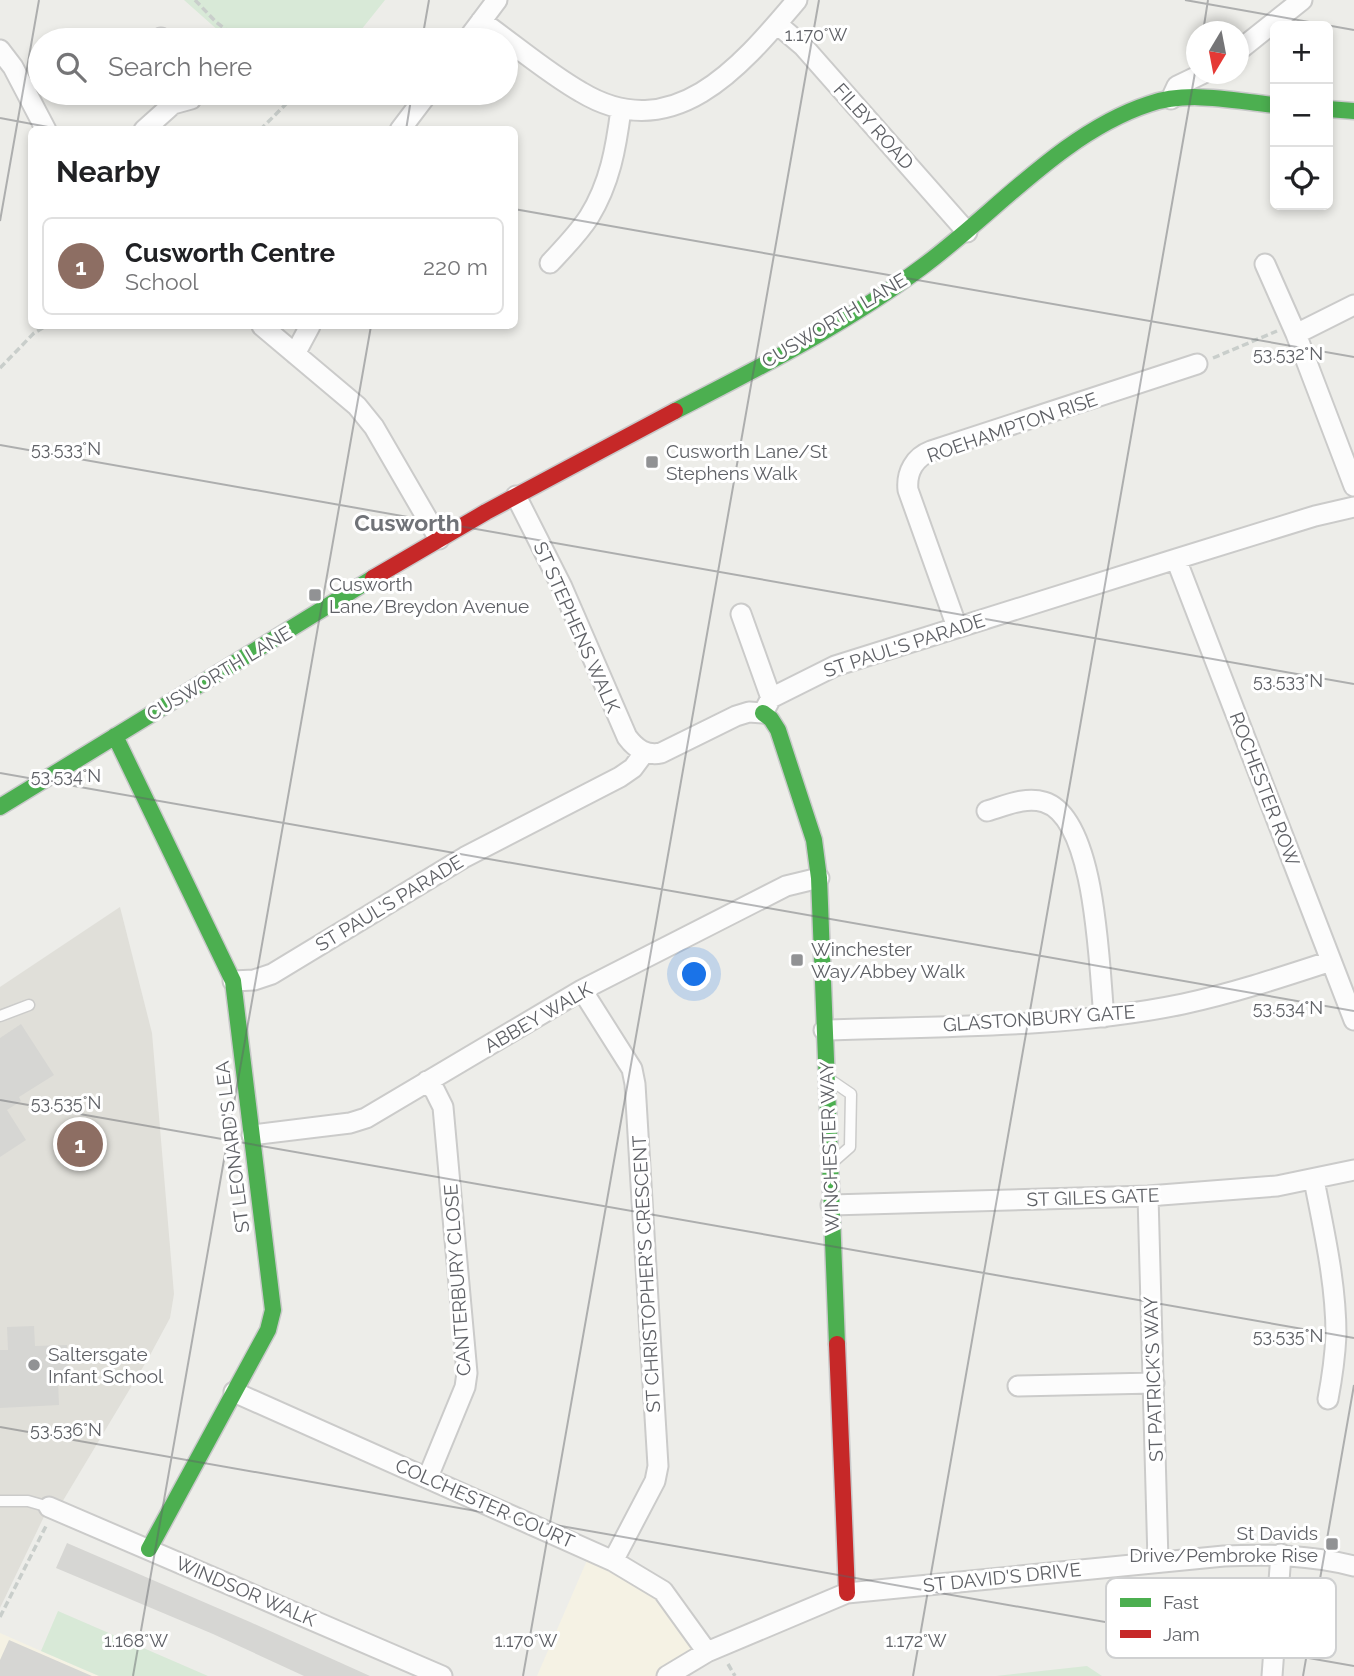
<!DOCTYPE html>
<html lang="en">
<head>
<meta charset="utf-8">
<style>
  body { margin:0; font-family:Raleway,sans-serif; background:#f2f2f2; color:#202124 }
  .controls { position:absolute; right:21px; top:21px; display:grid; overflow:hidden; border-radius:10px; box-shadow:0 4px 10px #0003 }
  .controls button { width:63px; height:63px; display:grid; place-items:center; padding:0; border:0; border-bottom:2px solid #e0e0e0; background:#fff; color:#202124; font:35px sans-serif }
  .compass { position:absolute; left:1186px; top:21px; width:63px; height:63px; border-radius:50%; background:#fff; box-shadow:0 4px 10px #0003; rotate:190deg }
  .you { position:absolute; left:695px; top:975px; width:24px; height:24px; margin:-18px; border:5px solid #fff; border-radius:50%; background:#1a73e8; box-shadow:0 0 0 10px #1a73e833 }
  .badge { display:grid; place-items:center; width:46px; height:46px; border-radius:50%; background:#919294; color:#fff; font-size:23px; font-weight:700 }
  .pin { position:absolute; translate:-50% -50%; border:4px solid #fff; box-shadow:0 2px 7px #0006 }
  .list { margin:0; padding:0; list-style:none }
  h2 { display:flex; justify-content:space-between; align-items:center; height:91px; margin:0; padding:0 28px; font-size:30px }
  h2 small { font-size:23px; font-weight:400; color:#757577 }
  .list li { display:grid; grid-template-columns:46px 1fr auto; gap:21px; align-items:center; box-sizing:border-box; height:98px; margin:0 14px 14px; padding:0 14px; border:2px solid #e0e0e0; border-radius:10px }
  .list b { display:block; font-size:26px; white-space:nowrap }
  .list p { margin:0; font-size:23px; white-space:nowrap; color:#757577 }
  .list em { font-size:23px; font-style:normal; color:#757577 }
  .icon { flex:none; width:38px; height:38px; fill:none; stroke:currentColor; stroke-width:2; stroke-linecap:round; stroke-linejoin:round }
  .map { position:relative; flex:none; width:1354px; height:1676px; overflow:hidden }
  .search { position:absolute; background:#fff; box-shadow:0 4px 10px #0003; left:28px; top:28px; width:490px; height:77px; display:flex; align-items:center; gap:18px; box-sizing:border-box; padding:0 24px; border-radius:38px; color:#757577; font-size:26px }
  .panel { position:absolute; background:#fff; box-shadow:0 4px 10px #0003; left:28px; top:126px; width:490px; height:203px; border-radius:10px }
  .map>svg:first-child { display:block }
  .commercial { fill:#f5f2e4 }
  .education { fill:#e0dfd9 }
  .green { fill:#d8e9d7 }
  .building { fill:#d6d6d3 }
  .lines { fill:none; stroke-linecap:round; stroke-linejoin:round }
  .lane-casing { stroke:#cbcbca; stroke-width:13 }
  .street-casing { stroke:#cbcbca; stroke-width:23 }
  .fast-casing { stroke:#c9c9ca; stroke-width:19 }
  .jam-casing { stroke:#c9c9ca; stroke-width:19 }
  .path { stroke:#c9cecb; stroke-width:3.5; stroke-dasharray:7 3.5; stroke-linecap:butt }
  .lane { stroke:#fcfcfc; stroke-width:10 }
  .street { stroke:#fcfcfc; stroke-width:19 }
  .fast { stroke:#4caf50; stroke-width:16 }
  .jam { stroke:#c62828; stroke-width:16 }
  .ticks { fill:none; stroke:#5f6166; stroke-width:2; stroke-opacity:0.45 }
  .poi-dot { fill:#919294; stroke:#fff; stroke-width:2.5 }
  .labels { text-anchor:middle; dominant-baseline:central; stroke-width:6; stroke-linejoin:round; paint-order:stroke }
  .street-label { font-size:19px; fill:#5f6166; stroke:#fff }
  .poi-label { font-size:19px; fill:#5f6166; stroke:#fff; text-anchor:start }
  .quarter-label { font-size:23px; font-weight:bold; fill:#707378; stroke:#fff }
  .key { fill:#fff; stroke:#cfd0d1; stroke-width:2 }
  .key-label { font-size:19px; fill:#5f6166 }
  .ticks-label { font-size:18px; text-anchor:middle; fill:#5f6166; stroke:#fff; stroke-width:6; stroke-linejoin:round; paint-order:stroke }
</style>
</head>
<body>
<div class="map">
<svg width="1354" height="1676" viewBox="0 0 1354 1676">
  <rect width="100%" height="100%" fill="#edede9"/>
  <path class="commercial" d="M591,1551L649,1581L707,1652L672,1676H537Z
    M0,1633L41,1651L99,1676H0Z"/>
  <path class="education" d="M120,907L152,1033L174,1294L170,1318L149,1357L61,1504L52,1500L0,1608V987Z"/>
  <path class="green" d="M184,0H385L353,40H229Z
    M58,1611L208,1676H99L41,1651Z
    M1087,1666L1102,1676H996Z"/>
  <path class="building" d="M21,1024L54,1075L19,1097L21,1101L7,1110L26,1140L0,1157V1038Z
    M34,1326L35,1346L67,1345L68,1379L58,1380L59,1405L0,1408V1350H8L7,1327Z
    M67,1543L250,1622L370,1676H304L213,1634L56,1568Z
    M9,1640L92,1676H0V1660Z"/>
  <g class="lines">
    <g class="lane-casing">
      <path id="lane" d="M0,1016L29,1005
        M832,1081L851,1094L850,1147L834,1161
        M0,1501H28L49,1507"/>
    </g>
    <g class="street-casing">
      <path id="street" d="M481,21C514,44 546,72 581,92C674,148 742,65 797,0
        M777,24L803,46L967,232
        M161,40V38
        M467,40L497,0
        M0,50L13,67L46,130
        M1238,51L1302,0
        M1171,99L1177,86L1202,74
        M144,130L173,104L191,99
        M400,130L428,93
        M550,263C563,249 578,234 589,217C610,183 616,148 621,109
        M1265,264L1296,334L1354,486
        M262,326L357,406L374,427L439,539
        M1296,334L1354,305
        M295,354L310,326
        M516,496L562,587L627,737C636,749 646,756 661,753L736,716L749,712L763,713L771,698L835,666L1176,559L1315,516L1354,507
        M1176,559L1354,1020
        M741,614L771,698
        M957,627L908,490C906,472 915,457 931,451L1197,364
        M987,811C1005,806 1025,796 1044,802C1097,818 1099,970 1104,1017
        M233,981L254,980L272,974L465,857L620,777L633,768L644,753
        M582,990L632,1069L635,1084L658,1466L655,1481L613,1561
        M824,1030C944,1026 1066,1028 1183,1004C1234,993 1282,977 1331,961
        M427,1081L435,1091L443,1107L467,1373L465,1387L428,1477
        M252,1135L350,1123L366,1118L582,990L786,886L819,878
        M1314,1180C1324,1231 1336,1283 1336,1335C1335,1356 1332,1378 1328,1399
        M1148,1196L1158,1561
        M831,1205L1148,1196L1277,1186L1354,1170
        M1018,1386L1154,1383
        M234,1392L613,1561L663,1591L707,1652
        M49,1507L442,1676
        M667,1676L707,1652L847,1593L1224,1556C1269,1554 1310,1555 1354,1566
        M1272,1676L1281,1554"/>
    </g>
    <g class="fast-casing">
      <path id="fast" d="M1328,109L1354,111
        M675,411C760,367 846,324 922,267C994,214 1063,132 1149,104C1189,90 1234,101 1275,105
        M763,713L771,719L778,730L814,840L819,878L837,1344
        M115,736L233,981L273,1310L268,1330L149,1549
        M0,807L373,578"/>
    </g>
    <g class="jam-casing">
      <path id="jam" d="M373,578L486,512L675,411
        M837,1344L847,1593"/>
    </g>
    <path class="path" d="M195,0L216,22L239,40
      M260,130L289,101L288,93
      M1213,358L1277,331
      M0,368L34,333L46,326
      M0,1617L46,1526
      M728,1664L735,1676"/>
    <use href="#lane" class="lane"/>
    <use href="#street" class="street"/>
    <use href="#fast" class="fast"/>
    <use href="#jam" class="jam"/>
  </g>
  <path class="ticks" d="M1185,0L1354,30M1203,32L1208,0M422,40L429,0M0,118L64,130M406,130L412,93M514,209L1354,357M0,221L39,0M0,445L1354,684M0,773L1354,1011M0,1100L1354,1338M0,1427L1354,1666M133,1676L371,326M523,1676L819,0M913,1676L1196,67M1303,1676L1354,1385"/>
  <g class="poi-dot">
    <rect x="645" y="455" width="14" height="14" rx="3.5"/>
    <rect x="308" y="588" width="14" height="14" rx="3.5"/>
    <rect x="790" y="953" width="14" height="14" rx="3.5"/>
    <circle cx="34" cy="1365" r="7"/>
    <rect x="1325" y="1537" width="14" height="14" rx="3.5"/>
  </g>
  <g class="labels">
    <g class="street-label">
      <text transform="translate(874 126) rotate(48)">FILBY ROAD</text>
      <text transform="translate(834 320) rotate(-31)">CUSWORTH LANE</text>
      <text transform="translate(1012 427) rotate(-19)">ROEHAMPTON RISE</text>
      <text transform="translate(577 627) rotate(66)">ST STEPHENS WALK</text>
      <text transform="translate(904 645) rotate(-18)">ST PAUL'S PARADE</text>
      <text transform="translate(219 673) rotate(-31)">CUSWORTH LANE</text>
      <text transform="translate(1265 789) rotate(69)">ROCHESTER ROW</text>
      <text transform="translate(389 903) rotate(-31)">ST PAUL'S PARADE</text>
      <text transform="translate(538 1017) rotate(-30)">ABBEY WALK</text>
      <text transform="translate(1039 1018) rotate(-4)">GLASTONBURY GATE</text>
      <text transform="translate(232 1147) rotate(-97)">ST LEONARD'S LEA</text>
      <text transform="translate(829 1147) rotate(-92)">WINCHESTER WAY</text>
      <text transform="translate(1093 1197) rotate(-2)">ST GILES GATE</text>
      <text transform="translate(646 1274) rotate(-93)">ST CHRISTOPHER'S CRESCENT</text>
      <text transform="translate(457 1280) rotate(-94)">CANTERBURY CLOSE</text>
      <text transform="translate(1153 1379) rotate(-92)">ST PATRICK'S WAY</text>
      <text transform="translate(485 1503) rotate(24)">COLCHESTER COURT</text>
      <text transform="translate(1002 1577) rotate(-6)">ST DAVID'S DRIVE</text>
      <text transform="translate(246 1591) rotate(23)">WINDSOR WALK</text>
    </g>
    <g class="poi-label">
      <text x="666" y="451">Cusworth Lane/St<tspan x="666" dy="22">Stephens Walk</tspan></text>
      <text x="329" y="584">Cusworth<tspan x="329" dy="22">Lane/Breydon Avenue</tspan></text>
      <text x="811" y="949">Winchester<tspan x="811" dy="22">Way/Abbey Walk</tspan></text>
      <text x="48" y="1354">Saltersgate<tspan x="48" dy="22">Infant School</tspan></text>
      <text x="1318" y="1533" text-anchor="end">St Davids<tspan x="1318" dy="22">Drive/Pembroke Rise</tspan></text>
    </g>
    <g class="quarter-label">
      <text x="407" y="522">Cusworth</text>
    </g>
  </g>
  <rect x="1106" y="1578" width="230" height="80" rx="10" class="key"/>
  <rect x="1120" y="1598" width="31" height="9" fill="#4caf50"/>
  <rect x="1120" y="1630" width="31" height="8" fill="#c62828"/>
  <g class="key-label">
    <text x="1163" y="1609">Fast</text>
    <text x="1163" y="1641">Jam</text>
  </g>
  <g class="ticks-label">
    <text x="816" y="41">1.170°W</text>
    <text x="1288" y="360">53.532°N</text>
    <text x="66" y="455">53.533°N</text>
    <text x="1288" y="687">53.533°N</text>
    <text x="66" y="782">53.534°N</text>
    <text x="1288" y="1014">53.534°N</text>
    <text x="66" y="1109">53.535°N</text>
    <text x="1288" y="1342">53.535°N</text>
    <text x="66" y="1436">53.536°N</text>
    <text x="136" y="1647">1.168°W</text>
    <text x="526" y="1647">1.170°W</text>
    <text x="916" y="1647">1.172°W</text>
  </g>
</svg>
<div class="controls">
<button>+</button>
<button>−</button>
<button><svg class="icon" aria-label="locate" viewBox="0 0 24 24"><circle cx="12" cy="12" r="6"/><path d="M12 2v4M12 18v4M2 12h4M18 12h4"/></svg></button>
</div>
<svg class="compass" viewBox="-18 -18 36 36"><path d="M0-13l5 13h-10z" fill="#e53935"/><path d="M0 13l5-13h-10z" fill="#757577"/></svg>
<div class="you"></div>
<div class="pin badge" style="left:80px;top:1144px;background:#8d6e63">1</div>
<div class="search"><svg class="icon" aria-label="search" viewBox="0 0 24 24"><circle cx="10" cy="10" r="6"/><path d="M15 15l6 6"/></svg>Search here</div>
<section class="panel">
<h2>Nearby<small></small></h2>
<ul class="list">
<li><span class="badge" style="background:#8d6e63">1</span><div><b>Cusworth Centre</b><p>School</p></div><em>220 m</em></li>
</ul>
</section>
</div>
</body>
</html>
